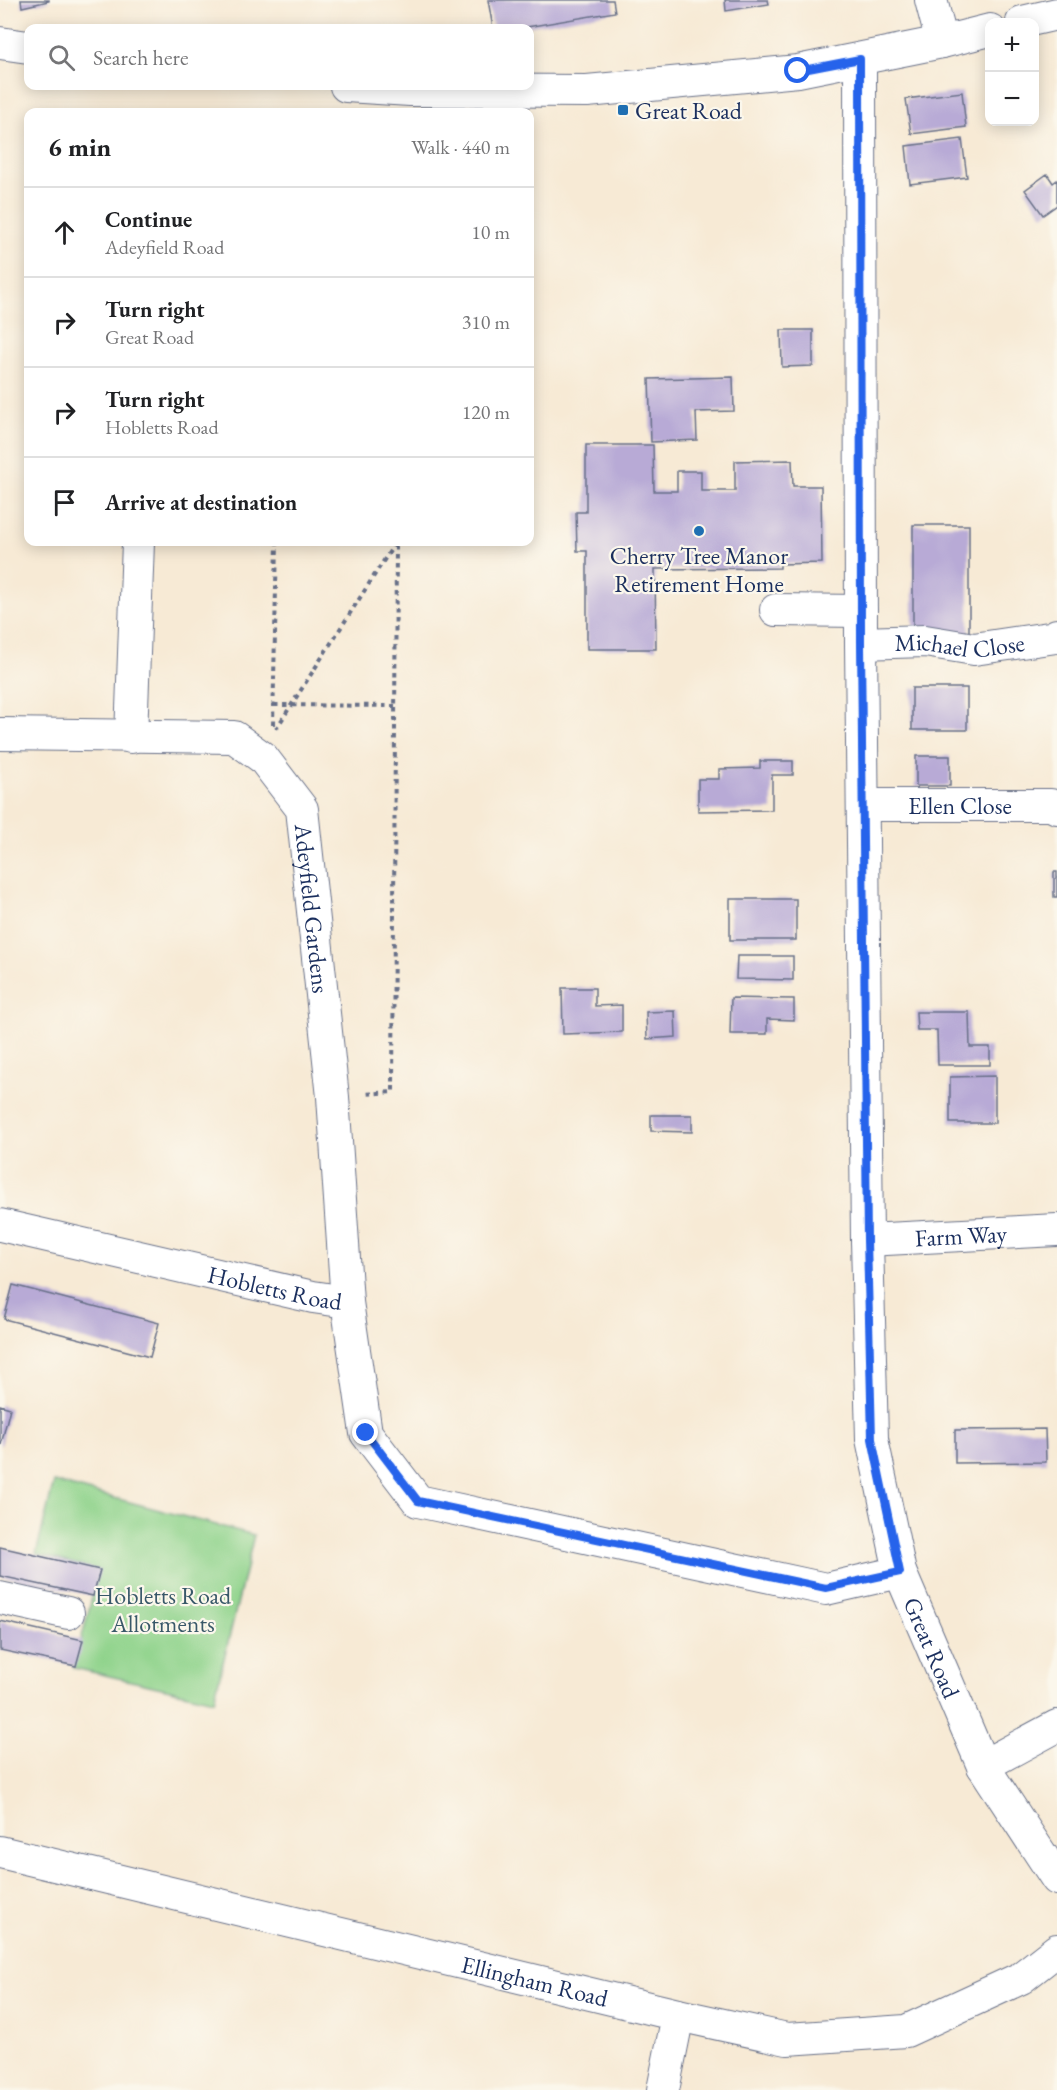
<!DOCTYPE html>
<html lang="en">
<head>
<meta charset="utf-8">
<style>
  body { margin:0; font-family:"EB Garamond",serif; background:#f2f2f2; color:#202124 }
  .controls { position:absolute; right:18px; top:18px; display:grid; overflow:hidden; border-radius:12px; box-shadow:0 3px 15px #0003 }
  .controls button { width:54px; height:54px; display:grid; place-items:center; padding:0; border:0; border-bottom:2px solid #e0e0e0; background:#fff; color:#202124; font:30px sans-serif }
  .stop { position:absolute; width:18px; height:18px; margin:-14px; border:4px solid #2563eb; border-radius:50%; background:#fff }
  .stop.end { background:#2563eb; border-color:#fff; box-shadow:0 2px 6px #0008 }
  .list { margin:0; padding:0; list-style:none }
  h2 { display:flex; justify-content:space-between; align-items:center; height:78px; margin:0; padding:0 24px; font-size:26px }
  h2 small { font-size:20px; font-weight:400; color:#757577 }
  .list li { display:grid; grid-template-columns:39px 1fr auto; gap:18px; align-items:center; box-sizing:border-box; height:90px; padding:0 24px; border-top:2px solid #e0e0e0 }
  .list b { display:block; font-size:22px; white-space:nowrap }
  .list p { margin:0; font-size:20px; white-space:nowrap; color:#757577 }
  .list em { font-size:20px; font-style:normal; color:#757577 }
  .icon { flex:none; width:33px; height:33px; fill:none; stroke:currentColor; stroke-width:2; stroke-linecap:round; stroke-linejoin:round }
  .map { position:relative; flex:none; width:1057px; height:2090px; overflow:hidden }
  .search { position:absolute; background:#fff; box-shadow:0 3px 15px #0003; left:24px; top:24px; width:510px; height:66px; display:flex; align-items:center; gap:15px; box-sizing:border-box; padding:0 21px; border-radius:12px; color:#757577; font-size:22px }
  .panel { position:absolute; background:#fff; box-shadow:0 3px 15px #0003; left:24px; top:108px; width:510px; height:438px; border-radius:12px }
  .map>svg:first-child { display:block }
  .green { fill:#8fd38b; stroke:#558174; stroke-width:1.5 }
  .building { fill:#b8aad6 }
  .lines { fill:none; stroke-linecap:round; stroke-linejoin:round }
  .minor-casing { stroke:#687088; stroke-width:34 }
  .path { stroke:#687088; stroke-width:4; stroke-dasharray:4.5 4.5; stroke-linecap:butt }
  .minor { stroke:#fff; stroke-width:32 }
  .route { stroke:#2563eb; stroke-width:8 }
  .poi-dot { fill:#1f6fb2; stroke:#fbf7ec; stroke-width:2 }
  .labels { text-anchor:middle; dominant-baseline:central; stroke-width:4.5; stroke-linejoin:round; paint-order:stroke }
  .poi-label { font-size:24px; fill:#1b2f5e; stroke:#fbf7ec; text-anchor:start }
  .street-label { font-size:24px; fill:#1b2f5e; stroke:#fbf7ec }
  .park-label { font-size:24px; fill:#385869; stroke:#fbf7ec }
</style>
</head>
<body>
<div class="map">
<svg width="1057" height="2090" viewBox="0 0 1057 2090">
  <rect width="100%" height="100%" fill="#fbf7ec"/>
  <filter id="ink" filterUnits="userSpaceOnUse"><feTurbulence type="fractalNoise" baseFrequency=".0167" numOctaves="2"/><feDisplacementMap in="SourceGraphic" scale="12" xChannelSelector="R" yChannelSelector="G"/><feConvolveMatrix kernelMatrix="1 2 1 2 8 2 1 2 1" color-interpolation-filters="sRGB"/></filter>
  <filter id="wash" filterUnits="userSpaceOnUse"><feTurbulence type="fractalNoise" baseFrequency=".008" numOctaves="4" result="noise"/><feDisplacementMap in="SourceGraphic" scale="24" xChannelSelector="R" yChannelSelector="G"/><feGaussianBlur stdDeviation="1.35" result="paint"/><feColorMatrix in="noise" values="0 0 0 0 0 0 0 0 0 0 0 0 0 0 0 0 0 1.4 0 .05"/><feComposite in="paint" operator="in"/></filter>
  <g filter="url(#wash)">
    <rect width="100%" height="100%" fill="#f7ead5"/>
    <path class="green" d="M54,1482L254,1535L214,1700L74,1668L99,1570L36,1554Z"/>
    <g id="blocks">
      <path class="building" d="M21,0H49V1L22,7Z
        M488,0H613L615,12L521,28H493Z
        M725,0H768L769,4L726,11Z
        M962,92L966,127L911,134L906,99Z
        M962,139L967,177L910,184L906,146Z
        M1047,174L1053,183L1057,180V205L1043,215L1025,190Z
        M781,330H813V366L782,367Z
        M733,377L734,411L696,412L697,440L651,442L649,379Z
        M586,445H653L654,491H677V471H701V491H735V461L792,460L793,486H821L822,563L780,564V568L655,569L656,649H587V551H577L576,512H586Z
        M913,525H969V637H913Z
        M912,688H967V730H912Z
        M916,756H950V786H916Z
        M760,761H793V775H772V810L698,811V779H719V769L760,768Z
        M1054,872H1057V897H1054Z
        M730,899H796V940H730Z
        M737,956H793V980L736,979Z
        M562,988H595V1006L622,1005V1032L563,1034Z
        M731,998L794,999V1020L767,1019V1034H730Z
        M675,1011L676,1037L647,1039L646,1012Z
        M916,1012H969L970,1047H990V1065H938L937,1030H917Z
        M995,1076V1123H950V1077Z
        M651,1115H692V1132L651,1131Z
        M13,1285L159,1323L150,1357L4,1319Z
        M0,1405L10,1408L1,1445H0Z
        M1045,1429L1046,1462L955,1463V1430Z
        M0,1547L100,1570L93,1596L0,1576Z
        M0,1621L83,1640L76,1666L0,1650Z"/>
    </g>
  </g>
  <g filter="url(#ink)">
    <use href="#blocks" fill-opacity="0" stroke="#687088" stroke-width="1.5"/>
    <g class="lines">
      <g class="minor-casing">
        <g id="minor">
          <path d="M931,0L942,42"/>
          <path d="M1022,22L1057,14"/>
          <path d="M0,43L28,47"/>
          <path id="s1" d="M860,59L861,643L867,1240L872,1439L900,1572L983,1766L1057,1879"/>
          <path d="M346,86L410,90L587,91L798,71L942,42L990,30"/>
          <path d="M776,610L861,611"/>
          <path id="s2" d="M861,643L925,641L974,649L1056,637L1057,635"/>
          <path id="s3" d="M0,734L234,737L263,758L302,809L333,1097L347,1302"/>
          <path d="M131,737L138,542"/>
          <path id="s4" d="M864,805H1051L1057,808"/>
          <path id="s5" d="M0,1225L313,1297L347,1302L366,1433L418,1501L826,1589L900,1572"/>
          <path id="s6" d="M867,1240L1057,1230"/>
          <path d="M0,1598L68,1613"/>
          <path d="M983,1766L1057,1726"/>
          <path id="s7" d="M0,1852L678,2015L787,2039L906,2031L1021,1978L1057,1950"/>
          <path d="M663,2090L678,2015"/>
        </g>
      </g>
      <path class="path" d="M274,705L395,706
        M273,725L277,542H396L393,1092L364,1094
        M276,729L395,543"/>
      <use href="#minor" class="minor"/>
    </g>
  </g>
  <g class="lines" filter="url(#ink)">
    <path class="route" d="M366,1433L418,1501L826,1588L900,1572L872,1439L867,1240L861,643L860,59L798,71"/>
  </g>
  <g class="poi-dot">
    <rect x="617" y="104" width="12" height="12" rx="3"/>
    <circle cx="699" cy="531" r="6"/>
  </g>
  <g class="labels">
    <g class="poi-label">
      <text x="635" y="110">Great Road</text>
      <text x="699" y="555" text-anchor="middle">Cherry Tree Manor<tspan x="699" dy="28">Retirement Home</tspan></text>
    </g>
    <g class="street-label">
      <text stroke="none"><textPath href="#s2" startOffset="99">Michael Close</textPath></text>
      <text stroke="none"><textPath href="#s4" startOffset="96">Ellen Close</textPath></text>
      <text stroke="none"><textPath href="#s3" startOffset="434">Adeyfield Gardens</textPath></text>
      <text stroke="none"><textPath href="#s6" startOffset="94">Farm Way</textPath></text>
      <text stroke="none"><textPath href="#s5" startOffset="282">Hobletts Road</textPath></text>
      <text stroke="none"><textPath href="#s1" startOffset="1598">Great Road</textPath></text>
      <text stroke="none"><textPath href="#s7" startOffset="550">Ellingham Road</textPath></text>
    </g>
    <g class="park-label">
      <text x="163" y="1595">Hobletts Road<tspan x="163" dy="28">Allotments</tspan></text>
    </g>
  </g>
</svg>
<div class="controls">
<button>+</button>
<button>−</button>
</div>
<div class="stop" style="left:798px;top:71px"></div>
<div class="stop end" style="left:366px;top:1433px"></div>
<div class="search"><svg class="icon" aria-label="search" viewBox="0 0 24 24"><circle cx="10" cy="10" r="6"/><path d="M15 15l6 6"/></svg>Search here</div>
<section class="panel">
<h2>6 min<small>Walk · 440 m</small></h2>
<ul class="list">
<li><svg class="icon" aria-label="ahead" viewBox="0 0 24 24"><path d="M12 20V5M6 11l6-6 6 6"/></svg><div><b>Continue</b><p>Adeyfield Road</p></div><em>10 m</em></li>
<li><svg class="icon" aria-label="right" viewBox="0 0 24 24"><path d="M7 20v-9h11M14 6l5 5-5 5"/></svg><div><b>Turn right</b><p>Great Road</p></div><em>310 m</em></li>
<li><svg class="icon" aria-label="right" viewBox="0 0 24 24"><path d="M7 20v-9h11M14 6l5 5-5 5"/></svg><div><b>Turn right</b><p>Hobletts Road</p></div><em>120 m</em></li>
<li><svg class="icon" aria-label="arrive" viewBox="0 0 24 24"><path d="M6 21V4h12l-3 4 3 4H6"/></svg><div><b>Arrive at destination</b></div></li>
</ul>
</section>
</div>
</body>
</html>
